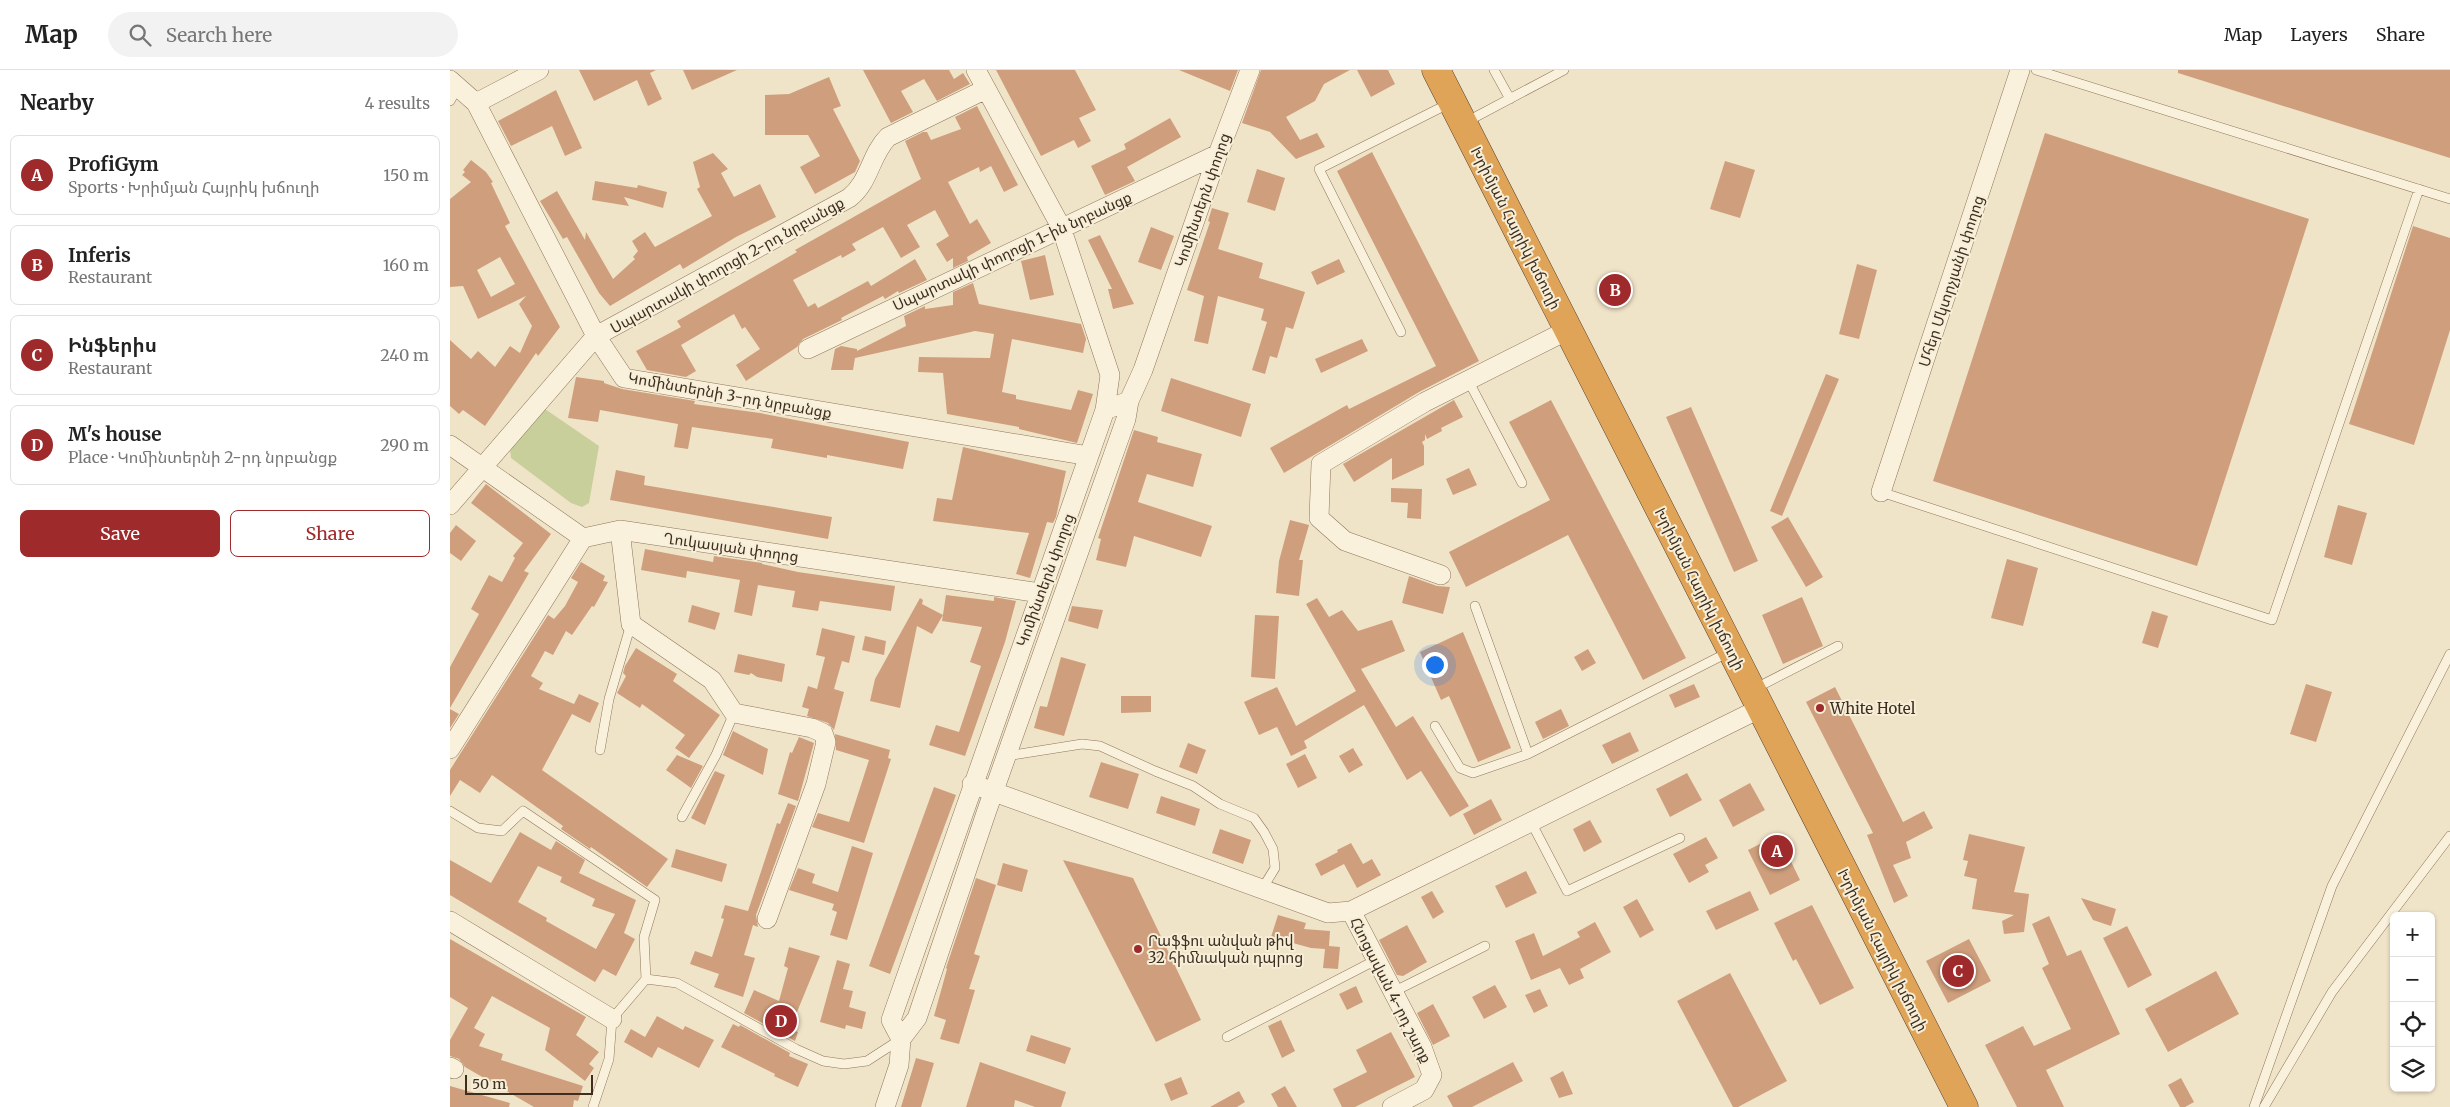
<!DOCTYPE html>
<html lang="en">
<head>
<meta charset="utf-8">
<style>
  body { margin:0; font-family:Merriweather,"Noto Sans Armenian",serif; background:#f2f2f2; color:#222 }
  .controls { position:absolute; right:15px; bottom:15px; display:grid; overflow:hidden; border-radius:8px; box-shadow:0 1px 4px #0004 }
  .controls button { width:45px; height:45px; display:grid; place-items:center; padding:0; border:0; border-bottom:1px solid #e0e0e0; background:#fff; color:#222; font:25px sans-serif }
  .scale { position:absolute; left:15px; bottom:12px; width:128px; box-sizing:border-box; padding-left:5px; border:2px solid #3d2e20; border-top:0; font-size:14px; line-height:18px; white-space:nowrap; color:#3d2e20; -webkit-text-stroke:4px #f7eed8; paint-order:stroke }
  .you { position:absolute; left:984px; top:594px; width:18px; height:18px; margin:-12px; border:4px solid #fff; border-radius:50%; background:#1a73e8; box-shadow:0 0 0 8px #1a73e833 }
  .badge { display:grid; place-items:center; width:32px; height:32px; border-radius:50%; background:#9e2a2b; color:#fff; font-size:16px; font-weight:700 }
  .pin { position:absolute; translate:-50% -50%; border:2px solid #fff; box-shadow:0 1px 5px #0006 }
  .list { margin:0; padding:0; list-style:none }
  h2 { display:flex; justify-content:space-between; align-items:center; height:65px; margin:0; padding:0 20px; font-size:21px }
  h2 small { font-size:16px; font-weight:400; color:#767676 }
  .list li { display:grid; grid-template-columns:32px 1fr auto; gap:15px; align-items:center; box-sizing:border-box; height:80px; margin:0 10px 10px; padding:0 10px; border:1px solid #e0e0e0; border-radius:8px }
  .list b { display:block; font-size:19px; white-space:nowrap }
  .list p { margin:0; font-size:16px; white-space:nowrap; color:#767676 }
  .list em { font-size:16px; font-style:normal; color:#767676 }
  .actions { display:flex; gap:10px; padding:15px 20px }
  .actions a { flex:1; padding:11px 0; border:1px solid #9e2a2b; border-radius:8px; text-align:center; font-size:18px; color:#9e2a2b }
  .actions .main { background:#9e2a2b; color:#fff }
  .icon { flex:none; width:28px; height:28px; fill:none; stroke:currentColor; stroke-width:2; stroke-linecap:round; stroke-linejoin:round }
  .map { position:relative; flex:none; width:2000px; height:1037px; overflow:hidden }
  header { display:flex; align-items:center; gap:30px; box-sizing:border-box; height:70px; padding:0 25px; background:#fff; border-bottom:1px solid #e0e0e0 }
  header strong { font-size:24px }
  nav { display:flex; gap:28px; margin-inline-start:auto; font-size:18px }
  .search { width:350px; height:45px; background:#f2f2f2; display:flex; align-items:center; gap:12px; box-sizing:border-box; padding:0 18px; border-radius:28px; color:#767676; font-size:19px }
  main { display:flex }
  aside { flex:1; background:#fff }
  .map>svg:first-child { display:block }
  .green { fill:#c9cf9b }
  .building { fill:#cf9f7d; fill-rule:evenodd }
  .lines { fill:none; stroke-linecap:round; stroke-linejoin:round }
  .lane-casing { stroke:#8d765c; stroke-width:10 }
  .street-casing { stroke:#8d765c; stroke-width:20 }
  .highway-casing { stroke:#5b4430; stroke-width:29 }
  .lane { stroke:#faf1dc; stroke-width:9 }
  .street { stroke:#faf1dc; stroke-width:19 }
  .highway { stroke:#e0a458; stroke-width:28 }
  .poi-dot { fill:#9e2a2b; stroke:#f7eed8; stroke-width:2 }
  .labels { text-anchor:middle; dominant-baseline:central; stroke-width:4; stroke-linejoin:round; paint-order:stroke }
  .street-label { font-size:15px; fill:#3d2e20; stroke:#f7eed8 }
  .poi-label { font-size:15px; fill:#3d2e20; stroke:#f7eed8; text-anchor:start }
</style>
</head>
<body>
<header>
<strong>Map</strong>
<div class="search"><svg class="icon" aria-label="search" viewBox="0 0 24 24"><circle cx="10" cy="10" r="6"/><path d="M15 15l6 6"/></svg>Search here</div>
<nav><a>Map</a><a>Layers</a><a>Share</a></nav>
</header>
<main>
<aside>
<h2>Nearby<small>4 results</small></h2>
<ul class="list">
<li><span class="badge">A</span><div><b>ProfiGym</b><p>Sports · Խրիմյան Հայրիկ խճուղի</p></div><em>150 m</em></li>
<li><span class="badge">B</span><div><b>Inferis</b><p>Restaurant</p></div><em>160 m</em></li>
<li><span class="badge">C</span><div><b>Ինֆերիս</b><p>Restaurant</p></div><em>240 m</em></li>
<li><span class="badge">D</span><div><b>M's house</b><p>Place · Կոմինտերնի 2-րդ նրբանցք</p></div><em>290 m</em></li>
</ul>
<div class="actions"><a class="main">Save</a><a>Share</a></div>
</aside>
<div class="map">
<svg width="2000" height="1037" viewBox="0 0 2000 1037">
  <rect width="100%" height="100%" fill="#f0e4c8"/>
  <path class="green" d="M95,339L149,376L139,433L132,437L121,433L61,388L60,379Z"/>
  <path class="building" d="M129,0H206L200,3L212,29L198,36L187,10L144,31Z
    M233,0H287L242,20Z
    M413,0H499L504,9L513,3L520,14L487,31L474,9L451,21L463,42L441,53Z
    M546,0H625L646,40L629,48L641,71L628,78L624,70L591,86Z
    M729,0H788L780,21Z
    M811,0H900L874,14L865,31L836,47L850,70L867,63L875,77L846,89L820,62L792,53Z
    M907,0H938L945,14L921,27Z
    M1728,0H2000V88L1728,3Z
    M379,7L391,36L383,39L410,91L405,102L365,124L350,97L370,86L358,65H315V25L339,24Z
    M106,20L132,78L115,86L102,56L61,76L48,51Z
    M527,36L568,115L554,122L541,96L530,102L529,97L498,112L520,154L527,149L541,173L517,187L518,191L503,198V188L497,192L486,174L499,166L485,140L457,155L470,177L451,188L433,157L402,174L406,180L392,188L391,185L343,210L358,237L365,233L368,238L418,211L421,216L465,189L477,210L449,223L448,221L435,229L433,226L391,248L392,250L353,269L347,277L296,311L286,295L310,279L295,257L292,259L284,244L231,275L246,301L236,307L197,300L186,281L231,257L227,251L347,182L345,180L471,109L455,71L473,62H477L481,70L511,59L505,47Z
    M720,48L731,67L677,97L685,111L655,125L641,96L676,79L674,74Z
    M1595,63L1859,149L1747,496L1483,411Z
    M922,82L1029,291L969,322L834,403L820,378L897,335L899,339L986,296L887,101Z
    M263,83L278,99L271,103L284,127L310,114L326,147L286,167L233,199L230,194L160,236L149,223L117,167L113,169L90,131L107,121L135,170L136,162L163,209L185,189L183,187L188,181L182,171L195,162L205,177L262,146L247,119L250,117L243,92Z
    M21,90L36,102L43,112L41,113L60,153L55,156L110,257L88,286L86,283L35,356L13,340L9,344L0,336V270L21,289L28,281L45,297L60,276L70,283L82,256L69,234L76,226L28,249L13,216L0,217V129L21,112L12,105L15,102L13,100ZM50,187L65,214L41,227L27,200Z
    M1275,91L1305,100L1290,148L1260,139Z
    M807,99L835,108L825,141L797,132Z
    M145,111L187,118L188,115L217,122L213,138L174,127L179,136L142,130Z
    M762,138L779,143L768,179L813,193L809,208L855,222L843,259L836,257L827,288L820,286L815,304L802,300L817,252L811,250L814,239L768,226L758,274L744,271L754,226L737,220L760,152L758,151Z
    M1963,156L2000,168V260L1964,375L1899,354Z
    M701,157L724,166L711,200L688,192Z
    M650,165L653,171L684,234L663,239L658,219H662L638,170Z
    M595,185L604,225L580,230L571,191Z
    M889,189L895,202L867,215L861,202Z
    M1407,194L1427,200L1409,269L1389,264Z
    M523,213L529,234L631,254L636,269L633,283L562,269L552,322L566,325V329L621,340L628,320L643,324L627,373L569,359V357L497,344L493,303L468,302L469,287L540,288L544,264L525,261L405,288L403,300H381L385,279L391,276L407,279V281L456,256L454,246L475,236V239L503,235V222Z
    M912,269L918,281L871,303L865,289Z
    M1376,304L1389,309L1332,446L1320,441Z
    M126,307L154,311V313L172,319L245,331L244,334L310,343L459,372L453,399L377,385V388L321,378L323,369L242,357L238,379L224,377L228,354L150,340L148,352L118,348Z
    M721,308L801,334L791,367L711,341Z
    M1004,330L1013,347L991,358L992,361L977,369L975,364V370L972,372L974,376V395L942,410V388L904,412L893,394Z
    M1101,330L1236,588L1193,610L1118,465L1016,517L999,482L1100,430L1059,352Z
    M1241,337L1308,491L1284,502L1216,347Z
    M684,360L708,367L707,372L752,384L743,417L697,404L688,432L762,456L751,487L684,466L676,497L646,490L651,469L648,468Z
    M513,377L616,401L606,447L603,453L597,452L580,508L566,504L579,463L483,451L487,428L502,430Z
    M1019,398L1027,415L1003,425L996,409Z
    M166,400L195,406L194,415L382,447L378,469L160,430Z
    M36,414L101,464L74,501L79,503L0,638V597L29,544L21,539L39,505L52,512L65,488L63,486L73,473L21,433Z
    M941,418L972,419L971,449L957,448L958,433L941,432Z
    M1888,435L1917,443L1902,495L1874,487Z
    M1338,447L1373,507L1356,517L1321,457Z
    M840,450L859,455L849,490H853L849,526L826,523L829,491Z
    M6,455L26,471L11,491L0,483V463Z
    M195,479L263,492L264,486L312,493V494L348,502L445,516L441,541L370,531L368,541L342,537L345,521L308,515L302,546L284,542L290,510L237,501L236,508L191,500Z
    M1557,489L1588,498L1573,556L1541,548Z
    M131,492L155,506L153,511L158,512L144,537L142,536L122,565L116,561L103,585L95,581L81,606L93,613L89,619L124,634L129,624L149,633L140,653L122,644L92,700L218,789L197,817L141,777L140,779L111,759L113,756L42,705L30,723L10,710L0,726V700L98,545L104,549L115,536L128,512L121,508Z
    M959,506L987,516L1000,517L993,544L952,533Z
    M496,525L544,531V527L566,531L555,572L515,686L479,675L486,655L509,662L531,596L520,592L532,557L492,551Z
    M1352,527L1373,576L1333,594L1312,545Z
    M470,528L473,530L472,534L493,545L482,564L467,556L450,638L420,631L425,609Z
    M867,528L879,547L892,540L908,561L942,550L955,581L911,599L946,657L963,646L1019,736L1000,747L971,701L957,710L914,635L854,671L857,678L841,686L827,657L809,665L794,632L827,617L846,656L906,621L856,534Z
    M242,535L270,543L265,560L238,552Z
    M622,536L653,540L648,559L618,551Z
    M1702,541L1718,546L1708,578L1692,573Z
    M805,545L829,546L825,609L801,607Z
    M372,558L405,566L399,593L392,591L384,619L394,622L384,660L378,653L357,646L359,639L352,637L358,616L367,619L375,587L366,585Z
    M1013,562L1061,678L1028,692L999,626L991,630L970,582Z
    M415,566L436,571L434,585L412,580Z
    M186,578L227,604L223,611L270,645L239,688L225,678L235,665L192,634L190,638L167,623L176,606L173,603L175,596Z
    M1138,579L1146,593L1132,601L1124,587Z
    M288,584L335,594L332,612L307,607L301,603L299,605L284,602Z
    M611,587L636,594L614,666L584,658L590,636L597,637Z
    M1244,614L1250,627L1225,638L1219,625Z
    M1856,614L1882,622L1866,672L1840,664Z
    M1385,617L1453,752L1474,741L1483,758L1456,772L1461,788L1443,795L1458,826L1444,833L1417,765L1423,763L1356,632Z
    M671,626H701V642L671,643Z
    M0,639L9,644L0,658Z
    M1111,639L1119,656L1093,669L1085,652Z
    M283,661L318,679L313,705L273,685Z
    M1180,662L1189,681L1162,694L1152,675Z
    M385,664L440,680L438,688L441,689L414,773L362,757L368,743L399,752L419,690L386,680Z
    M349,667L364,673L348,731L328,724L340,682L342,683Z
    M738,673L756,680L747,704L729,697Z
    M903,678L913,695L899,703L889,686Z
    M855,684L867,708L848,718L836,694Z
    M227,685L253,696L241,718L216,700Z
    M651,692L689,704L678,739L639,727Z
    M265,701L275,705L255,755L241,748Z
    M1237,703L1252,730L1220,747L1206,719Z
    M1300,713L1315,740L1283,757L1269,730Z
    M484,717L506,725L440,904L419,896Z
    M711,726L750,739L745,756L706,743Z
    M1041,729L1052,750L1024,765L1013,744Z
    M338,733L346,736L306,845L308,857L303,855L294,885L305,888L293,927L264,917L269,904L240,894L245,881L262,887L274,849L271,848L275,835L298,841L327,753L330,754Z
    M1140,750L1152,772L1134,782L1123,759Z
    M770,759L801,770L793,794L762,783Z
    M70,762L101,780L106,771L135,790L129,803L186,830L174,863L185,869L166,906L153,899L145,912L0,825V790L41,813ZM88,796L112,807L110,812L145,829L142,836L165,844L146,879L96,851L97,848L68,832Z
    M1519,764L1575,777L1564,822L1579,824L1574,862L1554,864L1552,851L1564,845L1522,839L1527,809L1514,806L1518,791L1513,790Z
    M1328,765L1350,810L1320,825L1298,780Z
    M1256,767L1268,788L1255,795L1259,802L1239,813L1223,784Z
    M901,773L913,794L922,789L931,805L907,818L894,794L871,806L865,794L888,782L887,780Z
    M402,776L423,783L397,870L380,865L387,842L382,840L384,834L339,820L348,798L365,804L362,813L388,822Z
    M226,779L277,794L272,812L221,797Z
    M613,790L683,808L751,950L706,972Z
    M553,793L578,800L572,822L547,815Z
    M1076,801L1087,823L1056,838L1045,816Z
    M526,808L546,815L524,884L530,886L519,919L525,920L509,974L490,969L496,950L484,946L497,899L496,898Z
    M982,821L994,842L983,849L971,827Z
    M1300,821L1309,840L1266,860L1256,841Z
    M1631,828L1666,839L1661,856L1643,850Z
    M1187,829L1204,860L1190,868L1173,837Z
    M1362,835L1404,918L1370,935L1346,889L1343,891L1324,853Z
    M828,845L856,853L854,859L880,861L879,876L890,877L888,899L873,898L875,879L861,878L821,867Z
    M1599,846L1617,886L1631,880L1670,964L1596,1000L1614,1037H1567L1535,975L1573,956L1584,976L1621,959L1592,898L1599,894L1582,854Z
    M1145,852L1161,882L1130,899L1134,908L1119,915L1110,898L1081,910L1065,871L1084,863L1093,886L1130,867L1127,862Z
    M957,855L977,892L953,906L947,905L929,870Z
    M1677,856L1702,905L1678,918L1653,868Z
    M0,869L136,947L126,965L149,982L139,994L144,998L135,1011L95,980L100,958L42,926L24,958L35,964L29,976L53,984L51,990L133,1016L128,1031L124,1030L123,1037H84L15,997L9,989L0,986V970L18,938L0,927Z
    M1519,869L1541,911L1498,933L1476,891Z
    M339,877L370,886L340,959L348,962L345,971L294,943L304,920L329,931L338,898L334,896Z
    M387,890L400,894L393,919L403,921L399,937L416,942L412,959L396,955L395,959L370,952Z
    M1766,901L1789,944L1718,982L1695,939Z
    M1280,903L1337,1011L1288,1037H1283L1227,931Z
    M1045,915L1057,937L1034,949L1022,927Z
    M906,916L913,932L897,940L889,924Z
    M1090,919L1098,936L1084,943L1075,925Z
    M983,934L1000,966L983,975L967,943Z
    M207,946L233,960L235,956L264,970L249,998L208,977L202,988L174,972L181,959L195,967Z
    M831,950L845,981L832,988L818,956Z
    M283,954L289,957L290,955L340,983L339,986L358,994L348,1017L324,1006L325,1004L271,977Z
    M941,962L965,1007L905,1037H892L883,1019L917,1002L906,980Z
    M581,965L621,978L615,994L576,981Z
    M466,988L484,993L471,1037H451Z
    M530,992L616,1022L611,1037H585L565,1030L564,1037H516Z
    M1063,992L1073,1011L1022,1037H1003L997,1026Z
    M1113,1001L1123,1024L1109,1028L1100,1008Z
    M731,1007L738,1024L721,1031L714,1014Z
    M1731,1008L1744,1032L1735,1037H1730L1718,1015Z
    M0,1016L60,1033L59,1037H0Z
    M835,1016L847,1037H828L821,1024Z
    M789,1021L795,1032L787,1037H760Z"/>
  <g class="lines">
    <g class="lane-casing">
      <path id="lane" d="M1044,0L1060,29
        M1586,0L2000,129
        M0,31L8,17
        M1016,52L1114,0
        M951,262L869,99L1000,33
        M1018,310L1072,413
        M1431,422L1822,550L1969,119
        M1025,536L1078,684
        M1304,619L1388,576
        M985,656L1010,698L1023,703L1078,684L1279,582
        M150,680L159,629L181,554
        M557,686L632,674L650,676L705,701L743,716L770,734L804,748L814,762L823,779L825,798L812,819
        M0,741L28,758L52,761L73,741L205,830L194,867L196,909L162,949L159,989L143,1037
        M232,747L266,685L284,643
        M1081,752L1117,821L1230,768
        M196,909L227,913L346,979L373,991L394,994L417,991L451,969
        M943,922L1035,876
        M777,967L926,890
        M1804,1037L1882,816L2000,584
        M1814,1037L1882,922L2000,766"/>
    </g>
    <g class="street-casing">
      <path id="street" d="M526,0L611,157L660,305L655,340
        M0,10L26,33L146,266L174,308L639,386
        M26,33L89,0
        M358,279L768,84
        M0,375L133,468L170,460L590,523
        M1431,422L1570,0
        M0,435L146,266L399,128C420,112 420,85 438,67L536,19
        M170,460L181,554L262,610L284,643L362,658L373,663L376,672L366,714L317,849
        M991,505L895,471L869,448L871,394L975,332L1118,260
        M0,679L133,468
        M522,714L878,843L901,841L1311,638
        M901,841L972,977L982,1005L974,1020L942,1037
        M0,851L162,949
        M451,969L467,948L536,743L676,349L679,331
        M0,997L4,999
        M435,1037L449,995L451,969L441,950L655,340L679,331L693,300L768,84L800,0"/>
    </g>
    <g class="highway-casing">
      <path id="highway" d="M986,0L1514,1037"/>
    </g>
    <use href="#lane" class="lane"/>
    <use href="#street" class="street"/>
    <use href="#highway" class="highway"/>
  </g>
  <g class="poi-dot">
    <circle cx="1370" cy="638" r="5"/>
    <circle cx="688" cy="879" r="5"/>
  </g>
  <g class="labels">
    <g class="street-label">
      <text transform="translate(752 130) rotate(-71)">Կոմինտերն փողոց</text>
      <text transform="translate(1066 158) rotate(63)">Խրիմյան Հայրիկ խճուղի</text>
      <text transform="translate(562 181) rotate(-25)">Սպարտակի փողոցի 1-ին նրբանցք</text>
      <text transform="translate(277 195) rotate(-29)">Սպարտակի փողոցի 2-րդ նրբանցք</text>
      <text transform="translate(1501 211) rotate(-72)">Մհեր Մկտրչյանի փողոց</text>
      <text transform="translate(280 325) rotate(10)">Կոմինտերնի 3-րդ նրբանցք</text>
      <text transform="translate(281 477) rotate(8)">Ղուկասյան փողոց</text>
      <text transform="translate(595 510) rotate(-70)">Կոմինտերն փողոց</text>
      <text transform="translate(1250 519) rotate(63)">Խրիմյան Հայրիկ խճուղի</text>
      <text transform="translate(1433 880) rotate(63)">Խրիմյան Հայրիկ խճուղի</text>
      <text transform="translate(941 920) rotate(63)">Հնոցավան 4-րդ շարք</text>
    </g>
    <g class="poi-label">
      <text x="1380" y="638">White Hotel</text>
      <text x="698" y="870">Րաֆֆու անվան թիվ<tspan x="698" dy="17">32 հիմնական դպրոց</tspan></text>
    </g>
  </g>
</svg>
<div class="controls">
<button>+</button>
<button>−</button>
<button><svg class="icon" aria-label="locate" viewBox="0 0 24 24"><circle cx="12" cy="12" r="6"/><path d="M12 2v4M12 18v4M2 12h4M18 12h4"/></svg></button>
<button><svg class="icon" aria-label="layers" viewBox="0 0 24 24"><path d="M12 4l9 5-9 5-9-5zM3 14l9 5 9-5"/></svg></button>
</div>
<div class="scale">50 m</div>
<div class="you"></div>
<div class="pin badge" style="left:1327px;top:781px">A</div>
<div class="pin badge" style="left:1165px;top:220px">B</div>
<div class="pin badge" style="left:1508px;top:901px">C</div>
<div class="pin badge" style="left:331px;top:951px">D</div>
</div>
</main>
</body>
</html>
